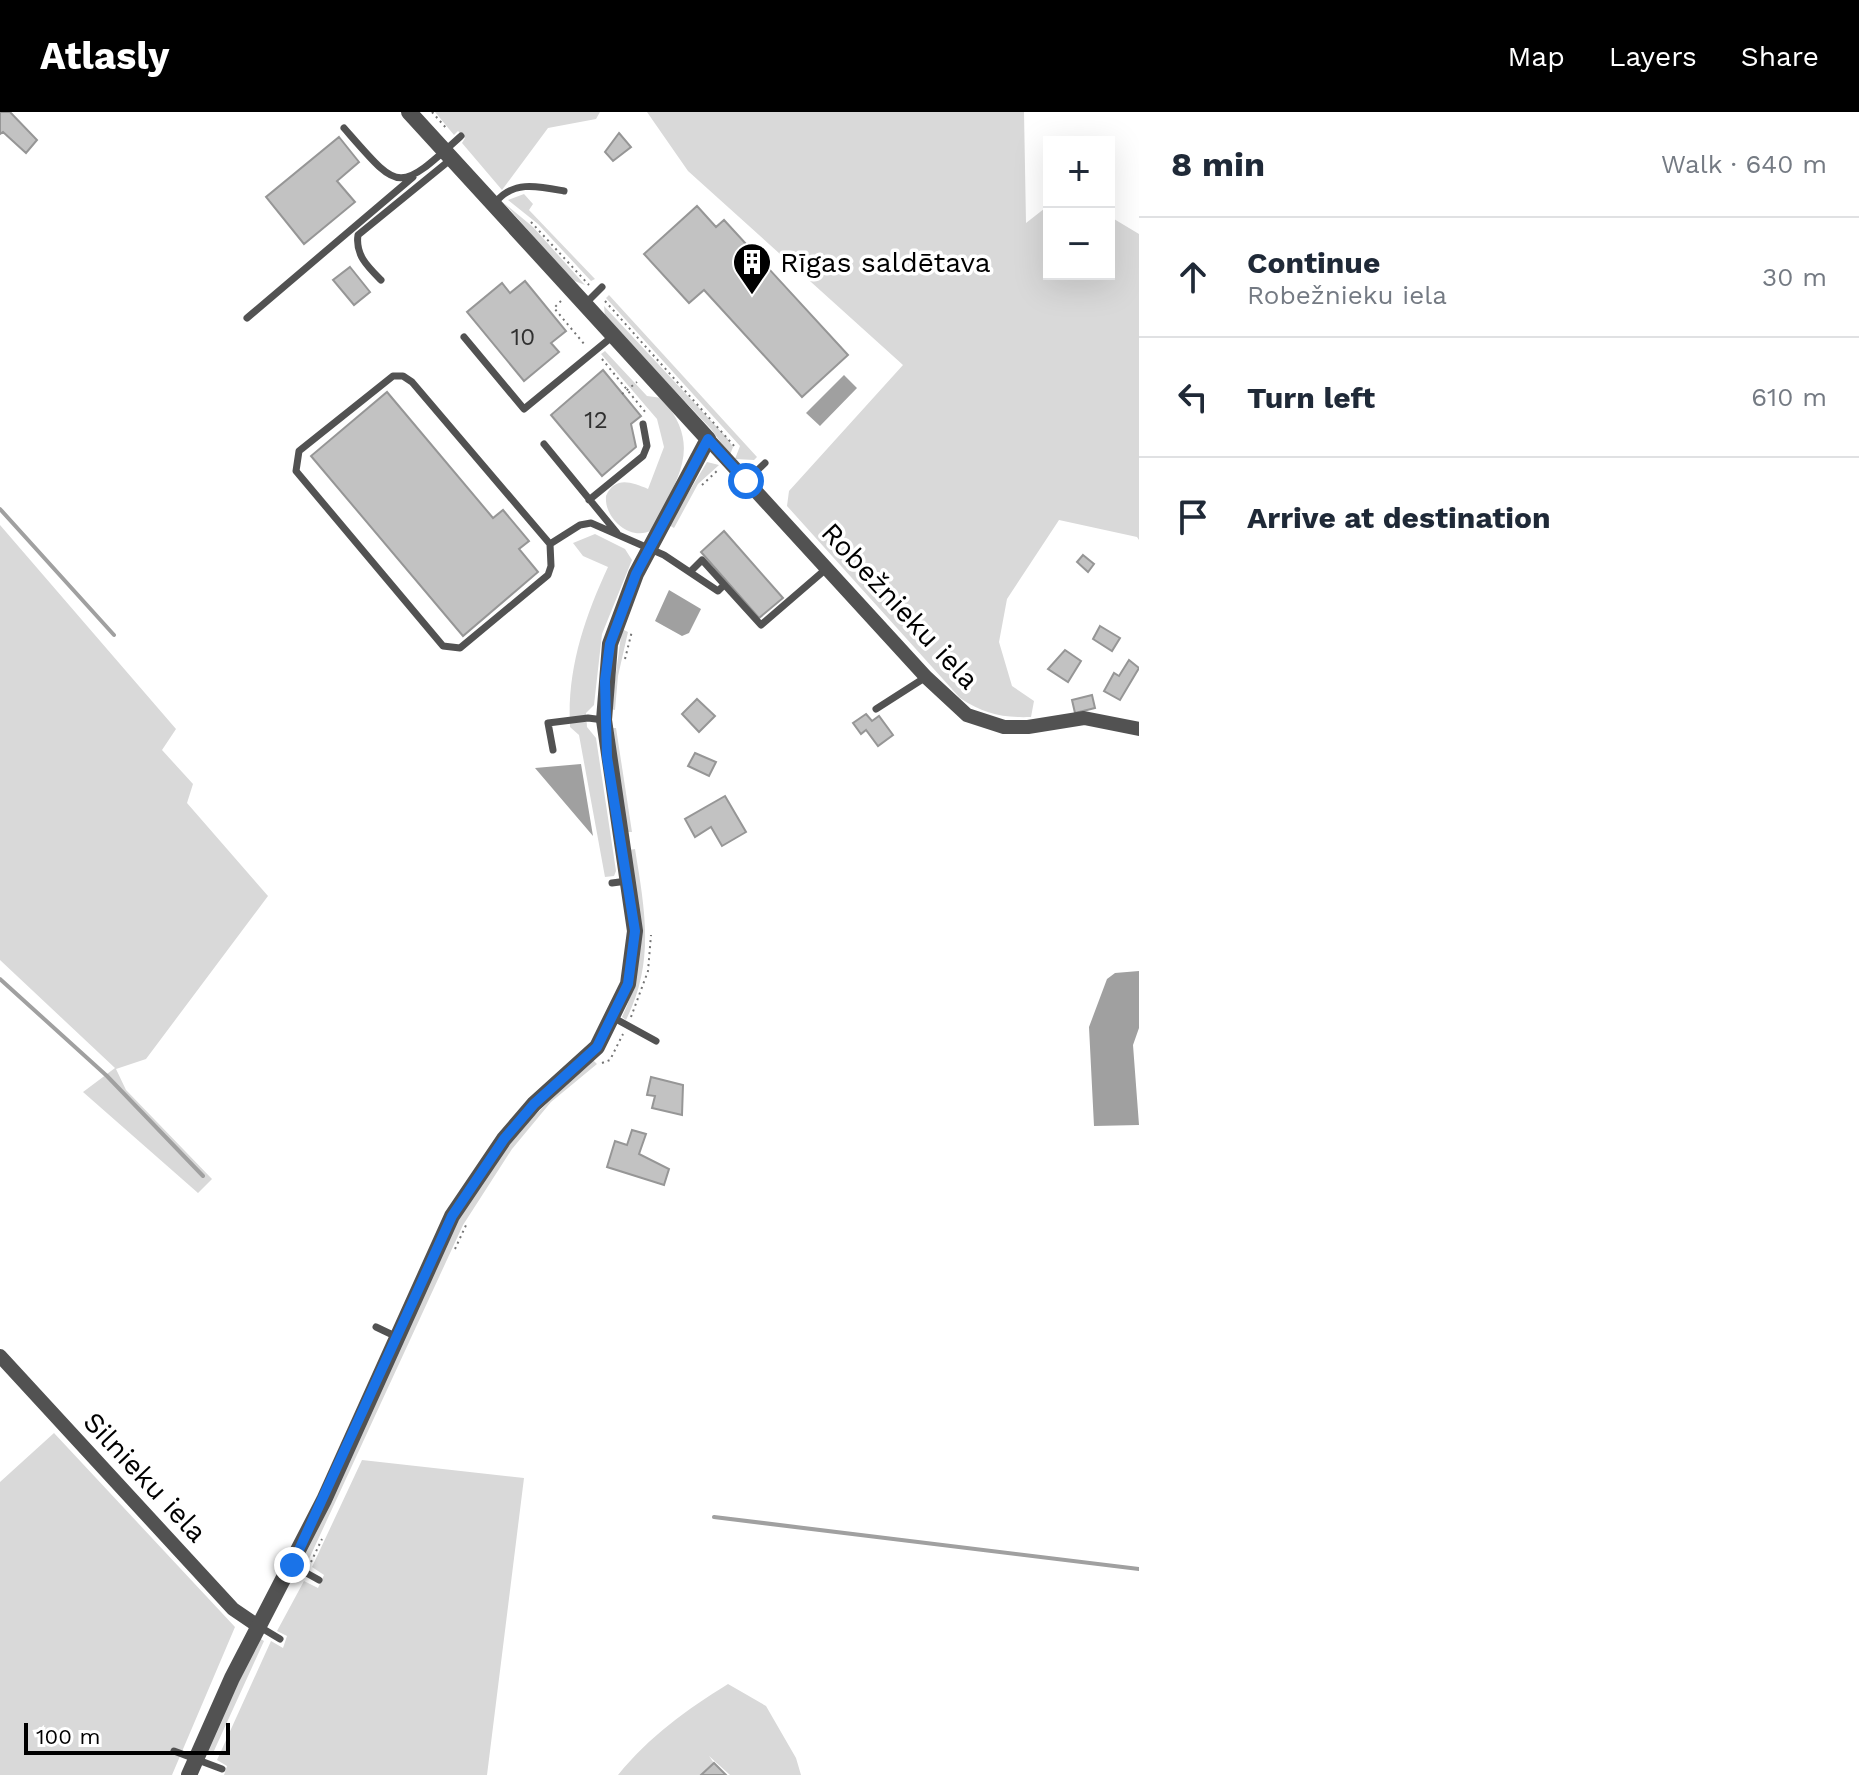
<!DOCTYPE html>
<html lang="en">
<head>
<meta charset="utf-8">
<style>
  body { margin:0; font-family:"Work Sans",sans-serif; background:#f6f6f7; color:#1f2937 }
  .controls { position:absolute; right:24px; top:24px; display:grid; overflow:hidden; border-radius:0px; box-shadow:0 8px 32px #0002 }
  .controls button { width:72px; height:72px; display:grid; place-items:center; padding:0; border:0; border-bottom:2px solid #e0e1e3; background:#fff; color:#1f2937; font:40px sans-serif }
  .scale { position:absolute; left:24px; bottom:20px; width:206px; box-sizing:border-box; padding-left:8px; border:4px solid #000; border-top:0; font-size:22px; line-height:28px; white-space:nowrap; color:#000; -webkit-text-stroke:6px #fff; paint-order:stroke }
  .stop { position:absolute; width:24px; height:24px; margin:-18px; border:6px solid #1a73e8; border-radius:50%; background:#fff }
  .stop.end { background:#1a73e8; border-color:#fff; box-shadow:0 2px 8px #0008 }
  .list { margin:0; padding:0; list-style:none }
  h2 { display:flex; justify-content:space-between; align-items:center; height:104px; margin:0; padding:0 32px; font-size:34px }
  h2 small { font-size:26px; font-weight:400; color:#747a83 }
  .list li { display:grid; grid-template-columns:52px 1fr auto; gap:24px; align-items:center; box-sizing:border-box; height:120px; padding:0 32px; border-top:2px solid #e0e1e3 }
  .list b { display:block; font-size:30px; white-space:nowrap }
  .list p { margin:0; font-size:26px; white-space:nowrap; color:#747a83 }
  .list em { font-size:26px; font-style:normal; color:#747a83 }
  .icon { flex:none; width:44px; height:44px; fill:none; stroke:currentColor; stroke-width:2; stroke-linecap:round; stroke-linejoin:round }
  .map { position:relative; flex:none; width:1139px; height:1663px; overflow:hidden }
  header { display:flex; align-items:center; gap:48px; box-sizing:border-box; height:112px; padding:0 40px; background:#000; color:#fff }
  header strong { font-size:38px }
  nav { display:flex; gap:44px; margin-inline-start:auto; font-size:28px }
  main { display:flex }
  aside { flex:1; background:#fff }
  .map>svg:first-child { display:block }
  .green { fill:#d9d9d9 }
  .water { fill:#a0a0a0 }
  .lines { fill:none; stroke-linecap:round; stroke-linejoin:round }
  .stream { stroke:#a0a0a0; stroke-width:4 }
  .building { fill:#c2c2c2; stroke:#969696; stroke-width:2 }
  .path { stroke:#747474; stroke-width:2; stroke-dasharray:2 4; stroke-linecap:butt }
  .service { stroke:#525252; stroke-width:7 }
  .minor { stroke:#525252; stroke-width:14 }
  .tertiary { stroke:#525252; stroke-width:16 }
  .route { stroke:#1a73e8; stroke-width:10 }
  .labels { text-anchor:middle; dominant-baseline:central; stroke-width:7; stroke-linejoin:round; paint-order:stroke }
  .number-label { font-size:24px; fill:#303030 }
  .poi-label { font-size:28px; fill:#000; stroke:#fff; text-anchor:start }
  .street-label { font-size:28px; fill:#000; stroke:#fff }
</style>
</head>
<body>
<header>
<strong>Atlasly</strong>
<nav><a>Map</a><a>Layers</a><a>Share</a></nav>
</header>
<main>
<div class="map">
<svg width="1139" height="1663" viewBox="0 0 1139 1663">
  <rect width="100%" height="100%" fill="#fff"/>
  <path class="green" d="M435,0H600L596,7L548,16L502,78L462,31L465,26L458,19L454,23Z
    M647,0H1024L1026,111L1049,93V162H1109V104L1139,122V428L1137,425L1059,408L1007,487L999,530L1012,574L1034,589L1031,605C1003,606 984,602 960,586L787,394L789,379L903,253L688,59Z
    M524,82L533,92L529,98L595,167L591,169L538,112L508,88Z
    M504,91L533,115L585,173L572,168Z
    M609,183L757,345L754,348L735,347L740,334L606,186Z
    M604,194L727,326L733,335L730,343L711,317L605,205Z
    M605,239L647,284L662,286C704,336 677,366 652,418C631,430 604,407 606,384C615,364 631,370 648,377L664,335L657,307L601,242Z
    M707,350L719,353L698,372L674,416L669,413Z
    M0,413L176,617L162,638L193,672L187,691L268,784L146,947L116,957L126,978L212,1067L198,1081L83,980L115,956L0,848Z
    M595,422L625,437L632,448L602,522L594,593L586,601L587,615L596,626L616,759L614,764L605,765L579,623L570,615C567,557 584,507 608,455L583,444L573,431Z
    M622,517L628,520L618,564L615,598L611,597Z
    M610,616H616L632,720H626Z
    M635,737C645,799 655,850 626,908L622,905C649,850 638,797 629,738Z
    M592,947L597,952L551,990L512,1037L463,1113L309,1447L304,1444L459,1106L518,1020Z
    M54,1321L235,1515L172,1663H0V1370Z
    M362,1348L524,1366L487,1663H224L227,1654L217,1648L271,1529L283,1536L287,1524L277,1519L304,1469L318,1476L324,1463L312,1455Z
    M259,1526L264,1529L213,1641L207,1639Z
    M728,1572L766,1594L796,1646L801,1663H730L709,1644L714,1651L701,1663H618C650,1624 686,1598 728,1572Z"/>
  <path class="water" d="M844,263L857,276L820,314L806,301Z
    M669,478L701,497L689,521L682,524L655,509Z
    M581,652L593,724L535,656Z
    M1139,859V916L1133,933L1139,1013L1094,1014L1089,915L1107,867L1115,861Z"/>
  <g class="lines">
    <path class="stream" d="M0,397L114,523
      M0,867L107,964L203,1064
      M714,1405L1139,1457"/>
  </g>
  <path class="building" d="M0,0H10L37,28L26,41L3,20L0,22Z
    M619,21L631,35L613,49L605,40Z
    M339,25L359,50L337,69L355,90L304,132L266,85Z
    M697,94L716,115L724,108L848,243L802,285L704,178L689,191L644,142Z
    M350,155L370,180L354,193L333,168Z
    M525,169L566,219L551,231L559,240L524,269L467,200L502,171L510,181Z
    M603,258L641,304L631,312L636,335L602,364L551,303Z
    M387,280L493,406L503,398L529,429L519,437L538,460L463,524L311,344Z
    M724,419L783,486L759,506L701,440Z
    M1083,443L1094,452L1088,460L1077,450Z
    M1100,514L1120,526L1112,539L1093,527Z
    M1065,538L1081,549L1068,570L1048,557Z
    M1129,548L1139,556L1120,588L1104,579L1114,561L1119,564Z
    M1092,583L1095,596L1075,601L1072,588Z
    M697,587L715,604L699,620L682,602Z
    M866,602L872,609L879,604L893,623L878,634L866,618L861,622L853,611Z
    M695,641L716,650L709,664L688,654Z
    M725,684L746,720L722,734L711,715L695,725L685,707Z
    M651,965L683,973L682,1003L652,996L655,984L647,983Z
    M632,1018L646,1022L639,1042L669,1057L664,1073L607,1055L615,1029L627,1033Z
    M714,1651L726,1663H701Z"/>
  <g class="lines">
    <path class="path" d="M432,0L447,17
      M531,110L589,173
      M561,189L554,196L585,233
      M605,189L736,336
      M602,247L646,301
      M622,282L637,270
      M702,373L718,358
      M625,547L632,519
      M631,905L648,859L651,823
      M602,951L610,948L623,922
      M455,1137L467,1111
      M311,1450L322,1427"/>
    <path class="service" d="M344,16C400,80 397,82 461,24
      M495,91C513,68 538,74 564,79
      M381,168C368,155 355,143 358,123L450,48
      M586,191L602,175
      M247,206L413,65
      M464,225L524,297L613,224
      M544,332L617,421
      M746,369L765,351
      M589,388L643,344L647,334L643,312
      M550,432L412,270L403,264H393L299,339L296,359L443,534L460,536L548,463L551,454L550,432L580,413L591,411L664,443L718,479L724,473
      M691,459L702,448L761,513L826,457
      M876,597L926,565
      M553,638L548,611L588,606L604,608
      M612,771L627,769
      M614,906L656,929
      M376,1215L397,1225
      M292,1453L319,1468
      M260,1515L280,1527
      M174,1639L222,1657"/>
    <path class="minor" d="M708,327L926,565L967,603L1004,615H1028L1084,606L1139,617
      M0,1244L233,1497L258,1514"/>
    <path class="tertiary" d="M189,1663L232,1566L324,1388L452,1104L504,1027L534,992L597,935L628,872L635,819L604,608L610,532L636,462L708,327L409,0"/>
  </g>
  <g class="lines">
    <path class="route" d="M292,1453L452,1104L504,1027L534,992L597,935L628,872L635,819L607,645L605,569L610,532L636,462L708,327L746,369"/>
  </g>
  <defs>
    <g id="building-pin" transform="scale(2)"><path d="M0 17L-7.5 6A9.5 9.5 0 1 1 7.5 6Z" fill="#000" stroke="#fff"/><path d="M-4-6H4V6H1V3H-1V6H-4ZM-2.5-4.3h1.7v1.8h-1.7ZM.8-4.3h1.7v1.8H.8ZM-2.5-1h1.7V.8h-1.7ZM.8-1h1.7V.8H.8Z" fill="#fff"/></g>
  </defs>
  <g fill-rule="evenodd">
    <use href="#building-pin" x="752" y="150"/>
  </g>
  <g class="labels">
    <g class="number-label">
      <text x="523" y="225">10</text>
      <text x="596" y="308">12</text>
    </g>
    <g class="poi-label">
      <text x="780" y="150">Rīgas saldētava</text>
    </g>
    <g class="street-label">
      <text transform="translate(900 494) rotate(47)">Robežnieku iela</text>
      <text transform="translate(145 1365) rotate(47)">Silnieku iela</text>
    </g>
  </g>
</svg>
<div class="controls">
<button>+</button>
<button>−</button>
</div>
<div class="scale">100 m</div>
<div class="stop" style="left:746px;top:369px"></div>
<div class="stop end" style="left:292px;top:1453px"></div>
</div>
<aside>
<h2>8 min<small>Walk · 640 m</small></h2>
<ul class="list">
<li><svg class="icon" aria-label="ahead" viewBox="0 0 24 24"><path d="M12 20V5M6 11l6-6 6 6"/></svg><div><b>Continue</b><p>Robežnieku iela</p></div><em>30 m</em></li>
<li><svg class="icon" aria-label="left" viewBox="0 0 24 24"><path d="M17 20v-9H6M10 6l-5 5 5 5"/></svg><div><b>Turn left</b></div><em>610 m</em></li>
<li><svg class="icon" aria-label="arrive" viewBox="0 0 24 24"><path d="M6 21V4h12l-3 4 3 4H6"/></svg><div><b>Arrive at destination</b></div></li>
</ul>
</aside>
</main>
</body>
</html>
